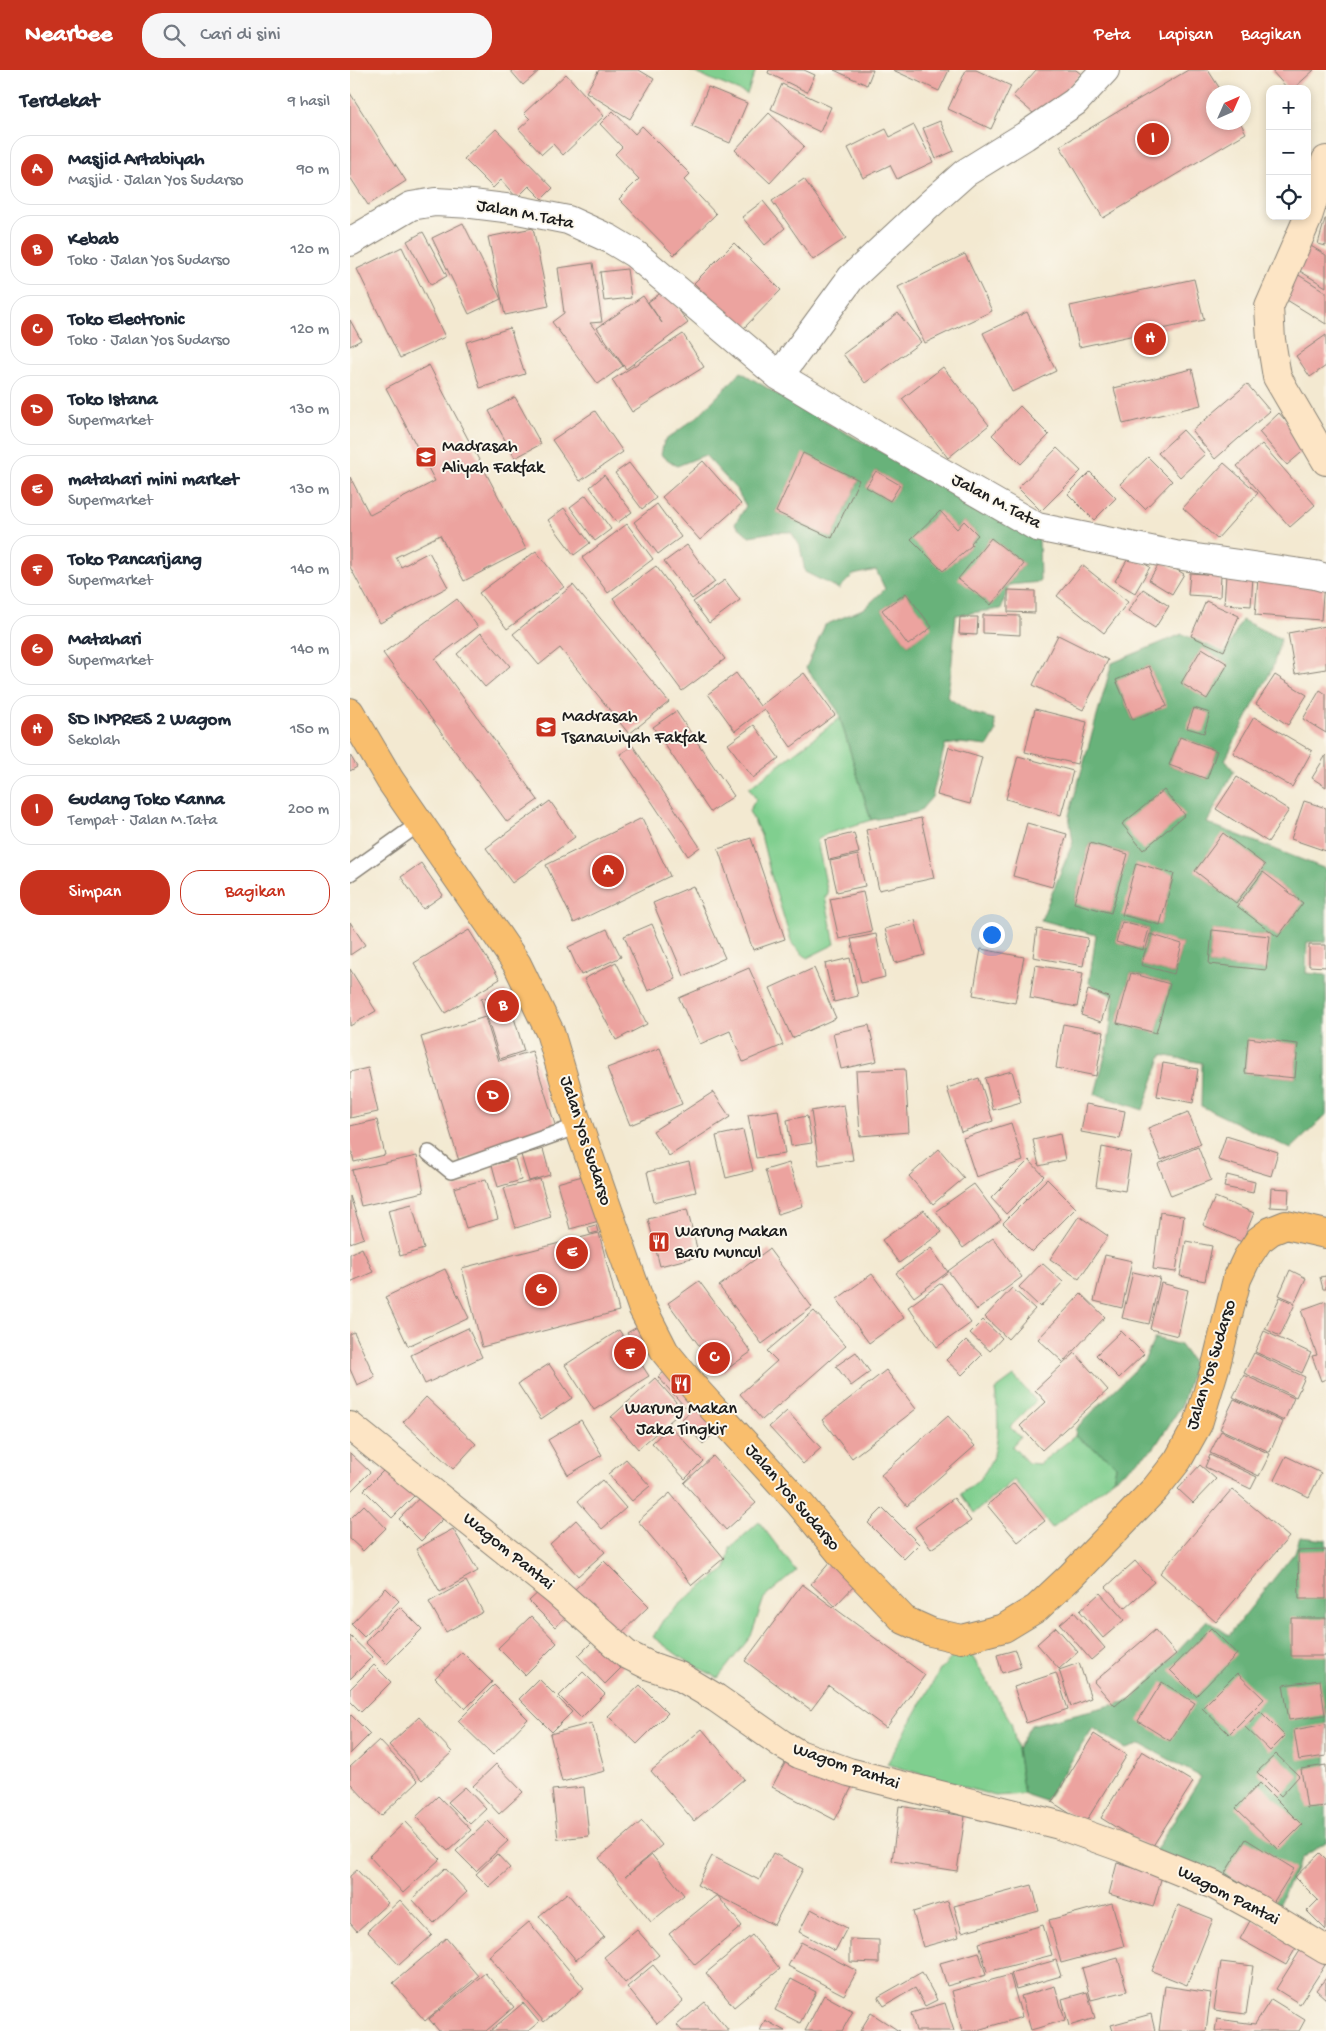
<!DOCTYPE html>
<html lang="id">
<head>
<meta charset="utf-8">
<style>
  body { margin:0; font-family:"Gochi Hand",sans-serif; background:#f6f6f7; color:#1f2937 }
  .controls { position:absolute; right:15px; top:15px; display:grid; overflow:hidden; border-radius:10px; box-shadow:0 2px 8px #0003 }
  .controls button { width:45px; height:45px; display:grid; place-items:center; padding:0; border:0; border-bottom:1px solid #e0e1e3; background:#fff; color:#1f2937; font:25px sans-serif }
  .compass { position:absolute; left:856px; top:15px; width:45px; height:45px; border-radius:50%; background:#fff; box-shadow:0 2px 8px #0003; rotate:45deg }
  .you { position:absolute; left:641px; top:864px; width:18px; height:18px; margin:-12px; border:4px solid #fff; border-radius:50%; background:#1a73e8; box-shadow:0 0 0 8px #1a73e833 }
  .badge { display:grid; place-items:center; width:32px; height:32px; border-radius:50%; background:#c8321e; color:#fff; font-size:16px; font-weight:700 }
  .pin { position:absolute; translate:-50% -50%; border:2px solid #fff; box-shadow:0 1px 5px #0006 }
  .list { margin:0; padding:0; list-style:none }
  h2 { display:flex; justify-content:space-between; align-items:center; height:65px; margin:0; padding:0 20px; font-size:21px }
  h2 small { font-size:16px; font-weight:400; color:#747a83 }
  .list li { display:grid; grid-template-columns:32px 1fr auto; gap:15px; align-items:center; box-sizing:border-box; height:70px; margin:0 10px 10px; padding:0 10px; border:1px solid #e0e1e3; border-radius:20px }
  .list b { display:block; font-size:19px; white-space:nowrap }
  .list p { margin:0; font-size:16px; white-space:nowrap; color:#747a83 }
  .list em { font-size:16px; font-style:normal; color:#747a83 }
  .actions { display:flex; gap:10px; padding:15px 20px }
  .actions a { flex:1; padding:11px 0; border:1px solid #c8321e; border-radius:20px; text-align:center; font-size:18px; color:#c8321e }
  .actions .main { background:#c8321e; color:#fff }
  .icon { flex:none; width:28px; height:28px; fill:none; stroke:currentColor; stroke-width:2; stroke-linecap:round; stroke-linejoin:round }
  .map { position:relative; flex:none; width:976px; height:1961px; overflow:hidden }
  header { display:flex; align-items:center; gap:30px; box-sizing:border-box; height:70px; padding:0 25px; background:#c8321e; color:#fff }
  header strong { font-size:24px }
  nav { display:flex; gap:28px; margin-inline-start:auto; font-size:18px }
  .search { width:350px; height:45px; background:#f6f6f7; display:flex; align-items:center; gap:12px; box-sizing:border-box; padding:0 18px; border-radius:20px; color:#747a83; font-size:19px }
  main { display:flex }
  aside { flex:1; background:#fff }
  .map>svg:first-child { display:block }
  .green { fill:#80cf8f; stroke:#4e7656 }
  .forest { fill:#68b27a; stroke:#42674b; fill-rule:evenodd }
  .building { fill:#eca39f }
  .lines { fill:none; stroke-linecap:round; stroke-linejoin:round }
  .lane-casing { stroke:#888276; stroke-width:18 }
  .street-casing { stroke:#888276; stroke-width:30 }
  .secondary-casing { stroke:#888276; stroke-width:30 }
  .primary-casing { stroke:#888276; stroke-width:30 }
  .lane { stroke:#fff; stroke-width:15 }
  .street { stroke:#fff; stroke-width:28 }
  .secondary { stroke:#fde5c5; stroke-width:28 }
  .primary { stroke:#f9be6d; stroke-width:28 }
  .labels { text-anchor:middle; dominant-baseline:central; stroke-width:4; stroke-linejoin:round; paint-order:stroke }
  .street-label { font-size:18px; fill:#1c1c1c; stroke:#fbf7ec }
  .poi-label { font-size:18px; fill:#1c1c1c; stroke:#fbf7ec; text-anchor:start }
</style>
</head>
<body>
<header>
<strong>Nearbee</strong>
<div class="search"><svg class="icon" aria-label="search" viewBox="0 0 24 24"><circle cx="10" cy="10" r="6"/><path d="M15 15l6 6"/></svg>Cari di sini</div>
<nav><a>Peta</a><a>Lapisan</a><a>Bagikan</a></nav>
</header>
<main>
<aside>
<h2>Terdekat<small>9 hasil</small></h2>
<ul class="list">
<li><span class="badge">A</span><div><b>Masjid Artabiyah</b><p>Masjid · Jalan Yos Sudarso</p></div><em>90 m</em></li>
<li><span class="badge">B</span><div><b>Kebab</b><p>Toko · Jalan Yos Sudarso</p></div><em>120 m</em></li>
<li><span class="badge">C</span><div><b>Toko Electronic</b><p>Toko · Jalan Yos Sudarso</p></div><em>120 m</em></li>
<li><span class="badge">D</span><div><b>Toko Istana</b><p>Supermarket</p></div><em>130 m</em></li>
<li><span class="badge">E</span><div><b>matahari mini market</b><p>Supermarket</p></div><em>130 m</em></li>
<li><span class="badge">F</span><div><b>Toko Pancarijang</b><p>Supermarket</p></div><em>140 m</em></li>
<li><span class="badge">G</span><div><b>Matahari</b><p>Supermarket</p></div><em>140 m</em></li>
<li><span class="badge">H</span><div><b>SD INPRES 2 Wagom</b><p>Sekolah</p></div><em>150 m</em></li>
<li><span class="badge">I</span><div><b>Gudang Toko Kanna</b><p>Tempat · Jalan M.Tata</p></div><em>200 m</em></li>
</ul>
<div class="actions"><a class="main">Simpan</a><a>Bagikan</a></div>
</aside>
<div class="map">
<svg width="976" height="1961" viewBox="0 0 976 1961">
  <rect width="100%" height="100%" fill="#fbf7ec"/>
  <filter id="ink" filterUnits="userSpaceOnUse"><feTurbulence type="fractalNoise" baseFrequency=".02" numOctaves="2"/><feDisplacementMap in="SourceGraphic" scale="10" xChannelSelector="R" yChannelSelector="G"/><feConvolveMatrix kernelMatrix="1 2 1 2 8 2 1 2 1" color-interpolation-filters="sRGB"/></filter>
  <filter id="wash" filterUnits="userSpaceOnUse"><feTurbulence type="fractalNoise" baseFrequency=".0096" numOctaves="4" result="noise"/><feDisplacementMap in="SourceGraphic" scale="20" xChannelSelector="R" yChannelSelector="G"/><feGaussianBlur stdDeviation="1.12" result="paint"/><feColorMatrix in="noise" values="0 0 0 0 0 0 0 0 0 0 0 0 0 0 0 0 0 1.4 0 .05"/><feComposite in="paint" operator="in"/></filter>
  <g filter="url(#wash)">
    <rect width="100%" height="100%" fill="#f3e9d1"/>
    <path class="green" d="M338,0H406L397,24Z
      M490,648L521,750L477,764L467,770L478,824L475,827L485,874L457,888L442,874L420,802L411,765L399,741L406,729L399,718Z
      M664,1306L686,1331L660,1357L670,1367L662,1376L678,1393L689,1394L725,1366L757,1387L766,1396L763,1410L702,1458L664,1410L624,1443L611,1424C617,1419 627,1413 632,1406C652,1380 649,1351 645,1320Z
      M409,1452L446,1501L414,1528L401,1566L368,1608L333,1589L303,1567L313,1550L338,1527L376,1499L380,1478Z
      M615,1574L661,1652L667,1679L674,1724L645,1726L537,1694L590,1600Z"/>
    <path class="forest" d="M391,302L450,338L689,467L690,512L659,515L651,539L606,545L601,602L597,627L621,643L644,649L646,662L638,676L609,673L595,675L582,727L569,742L521,750L488,641L456,598L475,555L515,538L535,519L526,500L503,505L489,519L455,502L450,476L441,462H424L399,466L385,454L396,436L386,419L355,385L327,396L311,385L314,371L347,347ZM453,384L509,410L482,468L426,442ZM526,401L550,415L540,431L516,417ZM589,441L607,459L614,451L628,465L621,473L622,475L604,492L562,469ZM641,468L674,494L641,535L609,509ZM556,523L581,557L558,575L532,540Z
      M892,550L931,569L922,599L875,690L884,701L857,753L976,799V872H957L956,903L976,905V1045L941,1079L851,1036L852,993L812,985L793,1040L745,1024L758,974L764,927L739,913L746,865L691,850L723,772L719,745L762,593L832,564L875,583ZM852,578L878,594L857,628L831,613ZM799,596L816,636L783,650L766,611ZM844,638L859,643L838,658ZM830,667L867,681L857,709L819,695ZM814,720L834,745L772,755ZM873,764L915,795L886,833L845,801ZM740,773L778,784L761,843L724,832ZM913,802L953,833L928,867L888,836ZM824,804L810,855L772,845ZM772,852L799,859L793,880L766,872ZM862,860L919,866L916,900L859,894ZM800,864L832,874L824,904L791,895ZM781,903L819,914L806,963L767,953ZM898,969L948,974L945,1008L895,1003Z
      M805,1268L830,1275L844,1294L832,1335L804,1378L763,1410L766,1396L757,1387L725,1366L726,1358L794,1291Z
      M950,1467L976,1470V1772L952,1788L925,1841L805,1781L851,1707L791,1674L776,1679L743,1658L695,1731L674,1724L667,1679L681,1655L782,1630L857,1550L879,1565L945,1482Z"/>
    <g id="blocks">
      <path class="building" d="M160,0H190L173,15Z
        M249,0H289L304,9L280,49L236,22Z
        M419,0H454L465,5L457,22L418,3Z
        M484,0H523L517,15Z
        M543,0H599L589,21Z
        M616,0H626L661,16L641,59L598,39Z
        M686,0H726L731,4L690,49L663,26Z
        M838,0H858L872,22H864V52H890L896,63L753,148L710,76Z
        M921,0H964L943,19H938Z
        M216,4L254,46L213,85L203,74L192,84L169,59L180,49L174,43Z
        M432,14L481,37L470,62L421,39Z
        M358,17L397,33L380,73L342,57Z
        M0,23L56,111L18,135L0,107Z
        M263,41L285,64L292,56L340,104L334,110L366,144L324,185L269,129L289,109L265,84L272,77L250,54Z
        M419,43L454,76L420,113L385,80Z
        M590,51L604,81L586,89L573,58Z
        M564,55L583,92L547,109L540,95L513,108L498,78L536,59L540,67Z
        M146,59L203,118L192,129L179,116L167,128L151,110L143,118L114,89Z
        M454,109L496,168L463,190L422,131Z
        M413,131L435,158L415,175L392,147Z
        M975,149H976V176L968,174Z
        M113,153L151,229L119,244L82,168Z
        M183,158L199,236L155,245L138,167Z
        M73,162L97,206L81,215L57,171Z
        M954,172L976,185V217L940,195Z
        M384,173L431,220L392,260L344,213Z
        M52,177L95,267L50,288L7,199Z
        M615,184L642,241L575,273L548,217Z
        M243,193L252,252L240,253L273,296L248,314L202,252L214,243L208,198Z
        M277,199L281,228L254,231L250,202Z
        M947,204L976,222V254L932,227Z
        M844,209L854,250L729,277L720,236Z
        M315,220L338,253L276,299L247,258L293,226L312,253L298,232Z
        M677,242L706,301L662,322L633,263Z
        M548,243L571,272L515,313L493,284Z
        M0,250L11,270L0,276Z
        M160,258L175,304L130,318L116,272Z
        M333,264L354,297L282,342L262,310Z
        M976,265V296L960,307L946,286Z
        M79,295L176,479L114,511L90,465L46,487L51,497L79,482L98,517L30,553L0,497V407L20,445L85,411L36,318Z
        M593,297L639,355L598,388L552,329Z
        M842,299L851,335L773,354L764,318Z
        M897,314L920,341L865,389L842,361Z
        M165,327L191,374L165,388L139,341Z
        M670,336L699,365L671,394L642,365Z
        M245,341L273,382L230,411L202,370Z
        M929,343L958,377L937,395L909,362Z
        M833,360L855,384L830,407L808,383Z
        M912,374L965,435L940,457L887,396Z
        M707,378L731,401L691,441L668,418Z
        M453,383L509,410L482,468L426,442Z
        M798,387L822,411L795,439L770,414Z
        M353,391L391,434L350,470L312,427Z
        M279,393L306,428L292,439L265,403Z
        M874,393L908,423L867,469L833,438Z
        M526,401L550,415L540,431L516,417Z
        M740,402L766,428L744,450L718,424Z
        M254,405L282,442L267,453L240,417Z
        M236,425L261,459L245,471L220,437Z
        M307,434L331,467L308,484L284,452Z
        M214,438L240,473L224,485L198,450Z
        M590,441L607,459L614,451L628,465L621,473L622,475L593,501L561,469Z
        M277,454L303,489L258,523L232,488Z
        M641,468L674,494L641,535L608,509Z
        M337,475L365,512L342,529L314,492Z
        M186,481L214,517L157,559L129,523Z
        M780,485L800,497L785,523L765,511Z
        M811,491L834,504L822,524L799,510Z
        M732,495L778,532L754,563L707,526Z
        M306,496L375,589L332,621L263,528Z
        M840,503L871,505L870,527L838,525Z
        M876,505L903,507L901,536L874,534Z
        M908,508L974,513L971,550L905,545Z
        M375,510L390,530L359,553L343,532Z
        M223,515L319,632L279,664L210,578L189,595L163,564Z
        M793,519L819,536L805,558L778,541Z
        M658,520L685,521V543L658,542Z
        M556,523L582,557L558,575L532,540Z
        M107,529L128,557L85,589L188,730L157,752L33,583Z
        M856,531L889,546L874,581L841,566Z
        M633,545L670,546V565L633,563Z
        M610,547H628L627,565L609,564Z
        M976,556V599L945,604L938,563Z
        M131,563L160,596L135,617L107,584Z
        M708,565L758,590L733,640L683,615Z
        M852,578L878,594L857,629L831,613Z
        M799,596L817,636L783,650L766,610Z
        M386,603L410,636L454,603L485,645L441,677L414,639L385,661L358,624Z
        M925,605L957,625L938,655L906,634Z
        M970,620L976,624V663L953,649Z
        M844,638L860,643L854,663L837,658Z
        M685,639L737,652L727,694L675,682Z
        M326,641L384,726L360,742L303,657Z
        M904,647L962,681L942,717L883,683Z
        M404,655L429,688L403,708L378,674Z
        M830,667L867,681L857,709L819,695Z
        M283,676L350,777L338,786L270,684Z
        M599,677L632,687L620,734L587,725Z
        M0,685L7,697L0,701Z
        M976,685V717L962,708Z
        M668,686L723,701L711,745L656,729Z
        M887,707L939,740L918,772L866,739Z
        M814,720L835,745L793,780L772,754Z
        M200,731L225,767L162,813L136,778Z
        M954,731L976,738V781L941,769Z
        M292,748L320,806L224,853L196,795Z
        M571,748L584,808L529,820L516,760Z
        M677,753L717,764L702,817L663,806Z
        M504,763L509,783L479,790L475,770Z
        M873,763L915,795L886,833L845,801Z
        M401,768L435,869L403,880L368,779Z
        M740,773L778,784L761,843L724,833Z
        M508,785L515,816L487,822L480,791Z
        M71,793L93,825L73,839L51,807Z
        M786,793L824,804L810,855L772,845Z
        M913,802L953,833L928,867L887,836Z
        M343,816L375,888L334,906L303,833Z
        M513,822L522,862L489,869L480,829Z
        M565,850L575,885L545,893L535,859Z
        M0,852L15,875L0,885Z
        M772,852L799,859L793,880L766,872Z
        M302,854L326,909L298,921L274,866Z
        M257,859L271,887L231,905L218,877Z
        M687,859L738,868L733,896L683,887Z
        M119,860L150,909L95,943L64,893Z
        M862,860L920,866L916,900L859,894Z
        M526,864L535,907L511,913L501,869Z
        M800,864L832,874L824,904L791,895Z
        M959,875H976V897L959,896Z
        M631,879L674,887L665,933L623,925Z
        M500,888L508,926L484,932L475,894Z
        M266,892L297,954L266,970L234,909Z
        M685,895L733,903L727,937L680,928Z
        M399,898L433,975L393,992L380,961L350,974L329,928Z
        M464,898L486,948L442,968L420,918Z
        M0,899L26,941L0,956Z
        M781,903L820,914L806,963L767,953Z
        M738,920L759,927L751,952L731,945Z
        M156,921L174,981L150,989L131,929Z
        M135,947L149,991L182,981L207,1061L109,1091L71,967Z
        M713,954L754,962L746,1006L706,998Z
        M519,955L527,991L491,999L483,963Z
        M898,968L948,974L945,1008L895,1003Z
        M310,978L332,1034L280,1055L257,998Z
        M813,993L848,999L843,1033L807,1026Z
        M18,998L28,1042L0,1048V1002Z
        M555,999L559,1062L510,1066L506,1001Z
        M662,1001L671,1032L643,1040L635,1008Z
        M629,1008L643,1051L611,1062L597,1018Z
        M363,1022L380,1047L319,1086L303,1061Z
        M736,1034L775,1041L770,1069L731,1062Z
        M494,1035L503,1090L469,1095L461,1041Z
        M428,1040L435,1084L406,1088L398,1045Z
        M838,1042L851,1074L811,1090L798,1058Z
        M457,1046L462,1073L441,1076L437,1050Z
        M27,1050L35,1085L4,1092L0,1074V1056Z
        M661,1053L673,1091L626,1107L613,1068Z
        M393,1060L403,1101L376,1108L366,1066Z
        M710,1064L715,1090L689,1096L683,1070Z
        M876,1066L928,1082L921,1106L868,1090Z
        M752,1077L781,1083L775,1121L746,1116Z
        M848,1077L861,1110L821,1126L808,1094Z
        M193,1079L200,1105L179,1111L171,1085Z
        M589,1079L614,1108L583,1134L559,1106Z
        M67,1086L74,1122L11,1136L2,1100Z
        M165,1089L171,1110L148,1117L142,1095Z
        M679,1090L694,1106L656,1144L641,1128Z
        M339,1092L346,1122L304,1132L297,1102Z
        M439,1093L453,1136L428,1144L415,1100Z
        M236,1105L249,1151L220,1159L207,1113Z
        M877,1105L905,1112L903,1123L874,1117Z
        M136,1109L148,1149L116,1158L104,1118Z
        M190,1109L201,1147L166,1158L154,1118Z
        M697,1109L726,1138L682,1182L653,1153Z
        M624,1114L651,1150L613,1178L586,1141Z
        M921,1118L939,1119L938,1138L920,1137Z
        M0,1126L14,1168L0,1173Z
        M865,1127L904,1143L892,1172L853,1155Z
        M62,1134L74,1179L50,1186L38,1140Z
        M337,1139L349,1186L310,1196L298,1149Z
        M574,1140L592,1162L549,1193L532,1170Z
        M810,1142L834,1146L826,1202L803,1199Z
        M729,1146L758,1166L729,1209L700,1189Z
        M246,1155L248,1162L240,1164L238,1157Z
        M249,1163L269,1241L132,1277L112,1198Z
        M643,1168L672,1207L627,1240L598,1201Z
        M836,1171L862,1176L855,1211L830,1206Z
        M12,1178L23,1202L0,1212V1184Z
        M581,1178L598,1202L564,1227L546,1203Z
        M419,1179L462,1237L412,1274L369,1216Z
        M755,1185L782,1191L772,1238L744,1231Z
        M692,1193L713,1212L690,1237L669,1217Z
        M95,1199L119,1248L58,1276L35,1227Z
        M940,1200L956,1208L945,1232L929,1225Z
        M783,1202L810,1208L799,1254L772,1248Z
        M522,1204L554,1248L519,1273L487,1229Z
        M976,1206V1219H973L970,1207Z
        M349,1211L401,1282L370,1304L318,1233Z
        M591,1213L621,1253L587,1277L558,1237Z
        M811,1213L838,1220L828,1266L800,1259Z
        M662,1218L685,1239L658,1269L635,1247Z
        M731,1224L755,1247L713,1292L688,1269Z
        M930,1227L945,1234L930,1266L915,1259Z
        M976,1231V1309L971,1311L962,1286L967,1285L951,1240Z
        M464,1241L496,1276L412,1350L390,1324L427,1291L417,1281Z
        M633,1250L652,1268L640,1281L620,1263Z
        M287,1257L300,1278L290,1284L277,1263Z
        M118,1258L132,1287L75,1314L61,1285Z
        M269,1260L299,1306L244,1340L215,1295Z
        M771,1261L794,1284L769,1308L746,1285Z
        M914,1261L961,1283L952,1303L905,1282Z
        M4,1262L25,1307L7,1315L0,1299V1264Z
        M616,1270L632,1285L612,1305L596,1290Z
        M506,1282L520,1302L501,1316L486,1296Z
        M725,1283L758,1320L692,1380L670,1356L696,1332L685,1320Z
        M904,1283L955,1307L946,1327L894,1303Z
        M199,1294L222,1328L191,1349L168,1314Z
        M320,1297L347,1328L335,1337L308,1307Z
        M536,1300L566,1339L502,1388L472,1350Z
        M894,1305L944,1328L934,1351L883,1327Z
        M305,1308L333,1340L288,1379L261,1347Z
        M76,1327L126,1374L103,1399L53,1352Z
        M884,1329L933,1352L920,1382L870,1359Z
        M350,1332L372,1356L353,1374L331,1350Z
        M437,1341L471,1378L453,1394L419,1357Z
        M598,1346L625,1376L557,1436L531,1405Z
        M231,1350L252,1385L218,1405L198,1370Z
        M320,1356L353,1391L335,1409L302,1373Z
        M871,1361L920,1384L909,1406L860,1383Z
        M0,1383L20,1402L0,1422Z
        M860,1385L907,1407L901,1419L855,1397Z
        M363,1386L406,1433L376,1460L334,1413Z
        M936,1386L971,1403L959,1427L924,1410Z
        M276,1389L300,1416L282,1431L258,1404Z
        M39,1395L67,1423L42,1448L14,1420Z
        M850,1395L866,1409L843,1433L828,1419Z
        M252,1410L276,1438L252,1459L228,1431Z
        M664,1413L695,1451L668,1472L637,1435Z
        M882,1419L939,1467L866,1552L810,1503Z
        M320,1423L374,1488L342,1515L288,1451Z
        M73,1424L96,1446L71,1471L49,1449Z
        M604,1428L621,1451L581,1479L565,1457Z
        M14,1435L36,1458L13,1481L0,1469V1449Z
        M533,1438L569,1474L554,1489L518,1453Z
        M226,1450L255,1482L228,1506L200,1474Z
        M103,1459L128,1501L90,1522L66,1479Z
        M976,1480V1529H949L948,1481Z
        M482,1490L507,1513L485,1536L461,1514Z
        M254,1491L299,1536L265,1569L220,1524Z
        M785,1491L804,1512L775,1538L756,1517Z
        M116,1511L133,1542L96,1562L79,1532Z
        M452,1514L575,1605L536,1658L479,1616L461,1640L395,1591Z
        M36,1518L49,1531L14,1567L1,1554Z
        M191,1520L217,1546L205,1557L179,1531Z
        M750,1523L774,1550L753,1568L730,1541Z
        M50,1537L72,1559L37,1594L15,1572Z
        M724,1542L755,1578L741,1590L710,1554Z
        M181,1546L207,1573L175,1605L148,1578Z
        M941,1548H976V1586H941Z
        M706,1557L728,1582L709,1599L687,1574Z
        M861,1558L887,1584L846,1626L820,1600Z
        M805,1560L826,1584L765,1636L744,1612Z
        M0,1566L22,1587L0,1609Z
        M248,1566L275,1594L255,1614L228,1586Z
        M665,1580L671,1597L652,1603L647,1585Z
        M112,1582L142,1612L115,1639L85,1608Z
        M729,1593L741,1628L721,1636L709,1600Z
        M24,1595L41,1612L11,1642L0,1631V1619Z
        M233,1602L255,1624L231,1648L209,1626Z
        M706,1603L718,1639L676,1653L664,1617Z
        M887,1603L914,1629L879,1664L852,1638Z
        M189,1609L222,1642L202,1662L169,1629Z
        M970,1610L975,1645L939,1650L933,1615Z
        M812,1612L845,1633L820,1671L788,1651Z
        M144,1615L178,1649L143,1685L108,1651Z
        M290,1615L318,1643L287,1674L258,1646Z
        M910,1641L935,1666L920,1681L895,1657Z
        M1,1645L20,1664L0,1684V1646Z
        M69,1647L102,1682L72,1710L39,1675Z
        M242,1653L255,1701L212,1712L200,1664Z
        M976,1654V1686L949,1690L944,1660Z
        M352,1659L394,1709L344,1751L301,1701Z
        M744,1664L777,1685L735,1753L702,1732Z
        M29,1670L68,1711L31,1746L0,1713V1697Z
        M792,1681L843,1712L801,1779L751,1748Z
        M440,1684L502,1717L485,1750L422,1717Z
        M926,1684L949,1706L931,1726L907,1702Z
        M146,1694L173,1722L149,1744L123,1716Z
        M976,1695V1736L957,1738L951,1699Z
        M910,1713L952,1755L928,1779L886,1738Z
        M115,1717L136,1739L120,1754L98,1732Z
        M234,1717L239,1766L208,1769L202,1720Z
        M88,1726L121,1760L98,1781L66,1747Z
        M549,1736L615,1746L607,1801L542,1791Z
        M138,1751L158,1771L126,1801L106,1781Z
        M292,1751L312,1775L275,1807L302,1785L334,1825L301,1852L249,1788Z
        M55,1752L90,1789L53,1823L19,1786Z
        M896,1769L944,1799L923,1833L875,1803Z
        M423,1783L453,1799L424,1855L347,1815L362,1786L409,1810Z
        M970,1783L976,1789V1860L957,1841L968,1830L945,1807Z
        M147,1784L160,1798L139,1817L126,1804Z
        M767,1793L812,1806L803,1837L759,1824Z
        M95,1798L117,1822L84,1853L62,1829Z
        M7,1800L38,1833L7,1861L0,1853V1806Z
        M682,1815L689,1841L612,1862L604,1836Z
        M217,1823L254,1867L226,1890L189,1846Z
        M367,1825L392,1856L345,1895L319,1864Z
        M50,1830L82,1865L49,1895L17,1861Z
        M598,1831L609,1867L573,1877L563,1842Z
        M762,1833L774,1876L711,1893L699,1850Z
        M828,1835L863,1849L837,1915L802,1901Z
        M461,1839L497,1858L485,1881L449,1862Z
        M901,1849L947,1876L936,1895L890,1869Z
        M179,1852L234,1918L194,1952L139,1886Z
        M693,1855L702,1885L637,1902L629,1873Z
        M287,1860L309,1885L275,1913L254,1887Z
        M402,1865L430,1899L384,1937L356,1903Z
        M96,1868L128,1906L75,1951L43,1913Z
        M500,1869L529,1870V1893L500,1892Z
        M451,1872L507,1901L494,1925L438,1896Z
        M951,1879L975,1895L950,1934L926,1919Z
        M629,1882L636,1905L597,1916L590,1893Z
        M768,1888L777,1921L741,1930L732,1898Z
        M706,1890L711,1906L666,1919L661,1903Z
        M871,1892L903,1896L896,1944L864,1940Z
        M303,1895L333,1931L307,1954L277,1917Z
        M572,1902L587,1930L575,1936L565,1918L534,1936L528,1927Z
        M135,1903L164,1937L136,1961H89L79,1949Z
        M660,1905L672,1947L624,1961H612L602,1921Z
        M976,1908V1929L966,1920Z
        M441,1909L466,1922L450,1953L425,1940Z
        M705,1916L715,1950L681,1960L671,1926Z
        M815,1916L861,1923L856,1961H809Z
        M737,1922L745,1948L719,1956L712,1929Z
        M474,1925L503,1941L492,1961H455Z
        M921,1929L955,1950L949,1961H865L867,1949L905,1954Z
        M355,1932L379,1961H332L327,1955Z
        M173,1933L189,1952L178,1961H140Z
        M595,1933L604,1961H566L561,1943Z
        M521,1943L549,1961H510Z
        M801,1944L805,1961H763L761,1955Z
        M415,1950L435,1961H410Z"/>
    </g>
  </g>
  <g filter="url(#ink)">
    <use href="#blocks" fill-opacity="0" stroke="#888276" stroke-width="1"/>
    <g class="lines">
      <g class="lane-casing">
        <path id="lane" d="M0,803L70,753
          M79,1083L101,1101L228,1056"/>
      </g>
      <g class="street-casing">
        <path id="street" d="M0,172L61,136L85,132L122,134L163,139L218,150L260,169L285,184L429,306L529,366L687,457L825,485L965,505L976,508
          M429,306L501,208L578,136L615,103L675,66L725,32L755,0"/>
      </g>
      <g class="secondary-casing">
        <path id="secondary" d="M976,90L957,150L919,237L921,270L927,307L976,391
          M0,1356L207,1522L276,1584L300,1596L329,1606L366,1628L432,1674L449,1684L499,1702L709,1755L773,1778L864,1815L908,1839L976,1880"/>
      </g>
      <g class="primary-casing">
        <path id="primary" d="M0,642L40,710L167,894L200,962L224,1043L292,1237L315,1282L348,1322L450,1434L492,1485L554,1550L581,1562L611,1569L654,1558L687,1538L721,1506L805,1419L828,1390L848,1354L867,1291L887,1209L897,1188L909,1170L921,1161L936,1155L976,1164"/>
      </g>
      <use href="#lane" class="lane"/>
      <use href="#street" class="street"/>
      <use href="#secondary" class="secondary"/>
      <use href="#primary" class="primary"/>
    </g>
  </g>
  <defs>
    <g id="school-square" transform="scale(1.125)"><rect x="-9" y="-9" width="18" height="18" rx="4" fill="#c8321e" stroke="#fbf7ec"/><path d="M0-5L7-2L0 1L-7-2ZM-4 1L0 2.5L4 1V4Q0 6-4 4Z" fill="#fff"/></g>
    <g id="restaurant-square" transform="scale(1.125)"><rect x="-9" y="-9" width="18" height="18" rx="4" fill="#c8321e" stroke="#fbf7ec"/><path d="M-5-6h1v4h1v-4h1v4h1v-4h1v5L-1.5 .5V6h-2V.5L-5-1ZM5-6V6H3V1.5H1.5Q1.5-4 5-6Z" fill="#fff"/></g>
  </defs>
  <g fill-rule="evenodd">
    <use href="#school-square" x="76" y="387"/>
    <use href="#school-square" x="196" y="657"/>
    <use href="#restaurant-square" x="309" y="1172"/>
    <use href="#restaurant-square" x="331" y="1314"/>
  </g>
  <g class="labels">
    <g class="street-label">
      <text transform="translate(175 145) rotate(11)">Jalan M.Tata</text>
      <text transform="translate(646 432) rotate(28)">Jalan M.Tata</text>
      <text transform="translate(235 1071) rotate(72)">Jalan Yos Sudarso</text>
      <text transform="translate(862 1295) rotate(-73)">Jalan Yos Sudarso</text>
      <text transform="translate(442 1428) rotate(49)">Jalan Yos Sudarso</text>
      <text transform="translate(158 1482) rotate(39)">Wagom Pantai</text>
      <text transform="translate(496 1697) rotate(19)">Wagom Pantai</text>
      <text transform="translate(878 1826) rotate(27)">Wagom Pantai</text>
    </g>
    <g class="poi-label">
      <text x="92" y="377">Madrasah<tspan x="92" dy="21">Aliyah Fakfak</tspan></text>
      <text x="212" y="647">Madrasah<tspan x="212" dy="21">Tsanawiyah Fakfak</tspan></text>
      <text x="325" y="1162">Warung Makan<tspan x="325" dy="21">Baru Muncul</tspan></text>
      <text x="331" y="1339" text-anchor="middle">Warung Makan<tspan x="331" dy="21">Jaka Tingkir</tspan></text>
    </g>
  </g>
</svg>
<div class="controls">
<button>+</button>
<button>−</button>
<button><svg class="icon" aria-label="locate" viewBox="0 0 24 24"><circle cx="12" cy="12" r="6"/><path d="M12 2v4M12 18v4M2 12h4M18 12h4"/></svg></button>
</div>
<svg class="compass" viewBox="-18 -18 36 36"><path d="M0-13l5 13h-10z" fill="#e53935"/><path d="M0 13l5-13h-10z" fill="#747a83"/></svg>
<div class="you"></div>
<div class="pin badge" style="left:258px;top:801px">A</div>
<div class="pin badge" style="left:153px;top:936px">B</div>
<div class="pin badge" style="left:364px;top:1288px">C</div>
<div class="pin badge" style="left:143px;top:1026px">D</div>
<div class="pin badge" style="left:222px;top:1183px">E</div>
<div class="pin badge" style="left:280px;top:1283px">F</div>
<div class="pin badge" style="left:191px;top:1220px">G</div>
<div class="pin badge" style="left:800px;top:269px">H</div>
<div class="pin badge" style="left:803px;top:69px">I</div>
</div>
</main>
</body>
</html>
